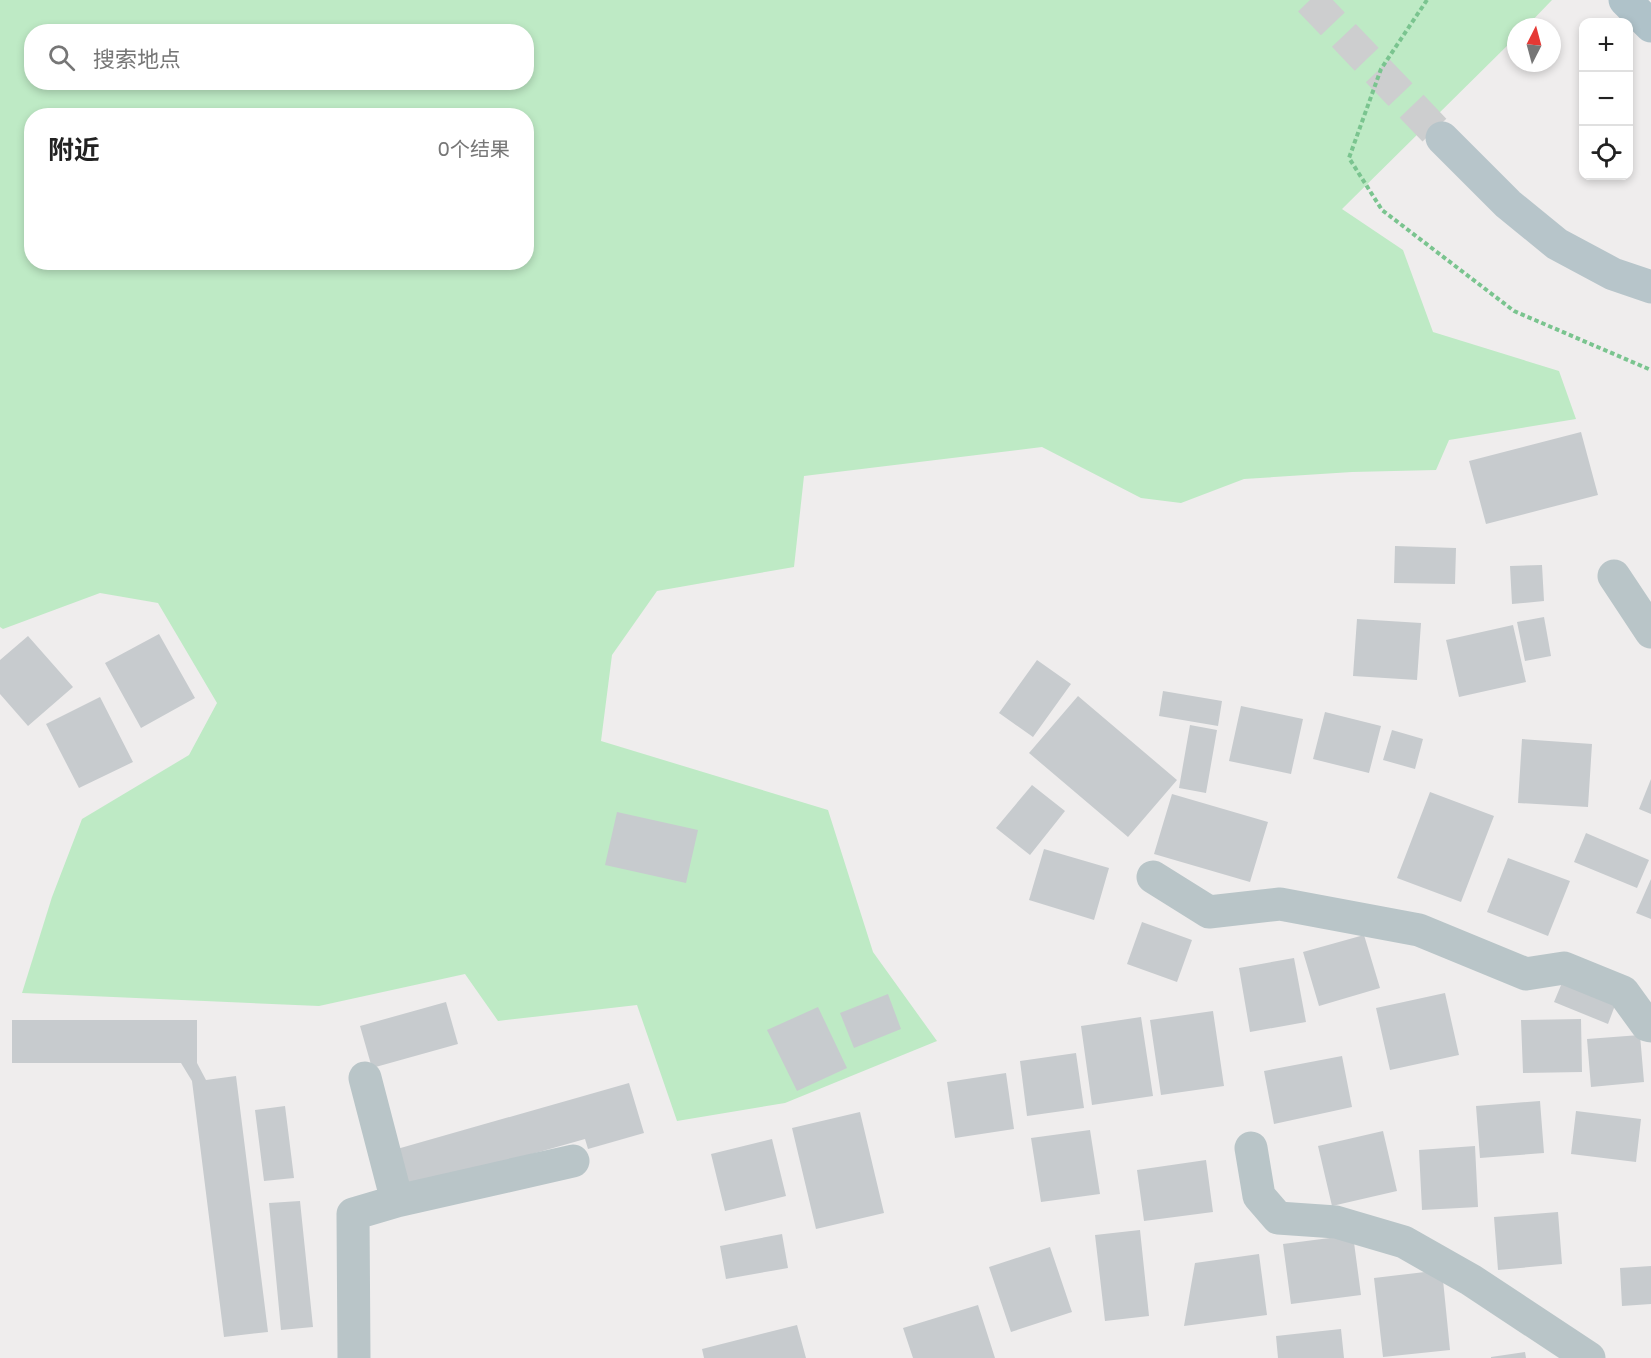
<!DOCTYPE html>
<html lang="zh">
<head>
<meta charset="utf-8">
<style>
  body { margin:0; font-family:"Golos Text","Noto Sans SC",sans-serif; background:#f6f6f6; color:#222 }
  .controls { position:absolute; right:18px; top:18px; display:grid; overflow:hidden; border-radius:12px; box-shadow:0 3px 9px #0003 }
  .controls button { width:54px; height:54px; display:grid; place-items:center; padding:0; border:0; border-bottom:2px solid #e0e0e0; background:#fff; color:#222; font:30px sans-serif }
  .compass { position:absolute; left:1507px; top:18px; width:54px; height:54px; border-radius:50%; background:#fff; box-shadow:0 3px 9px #0003; rotate:6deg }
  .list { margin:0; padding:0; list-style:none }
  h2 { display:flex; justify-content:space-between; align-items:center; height:78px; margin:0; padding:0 24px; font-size:26px }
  h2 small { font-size:20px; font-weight:400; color:#767676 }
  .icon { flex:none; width:33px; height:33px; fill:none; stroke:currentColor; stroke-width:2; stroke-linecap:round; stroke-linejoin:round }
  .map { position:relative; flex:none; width:1651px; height:1358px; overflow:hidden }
  .search { position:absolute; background:#fff; box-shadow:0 3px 9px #0003; left:24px; top:24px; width:510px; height:66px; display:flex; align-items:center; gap:15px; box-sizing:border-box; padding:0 21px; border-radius:24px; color:#767676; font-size:22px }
  .panel { position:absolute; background:#fff; box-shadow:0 3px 9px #0003; left:24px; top:108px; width:510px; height:162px; border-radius:24px }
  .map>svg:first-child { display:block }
  .green { fill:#beeac5; fill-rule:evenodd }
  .building { fill:#c7cbce }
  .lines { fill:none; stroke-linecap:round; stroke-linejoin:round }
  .secondary-tunnel { stroke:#cdcecf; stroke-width:33; stroke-dasharray:33 16; stroke-linecap:butt }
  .path { stroke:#7ac48f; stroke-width:4; stroke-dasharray:4.5 3; stroke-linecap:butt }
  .street { stroke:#b9c5c8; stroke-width:33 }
  .secondary { stroke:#b7c5ca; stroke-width:33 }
  .primary { stroke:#afc2c9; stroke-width:33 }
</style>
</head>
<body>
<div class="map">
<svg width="1651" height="1358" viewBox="0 0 1651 1358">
  <rect width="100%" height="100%" fill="#efeded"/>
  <path class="green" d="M0,0H1552L1526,27H1516V37L1342,209L1403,250L1433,332L1559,371L1576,419L1449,440L1436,470L1352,472L1244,479L1181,503L1141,498L1042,447L804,476L794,567L657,591L612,655L601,741L828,810L873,952L937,1041L785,1103L677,1121L637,1005L498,1021L465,974L319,1006L22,993L52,897L82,819L189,755L217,703L158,603L100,593L3,629L0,627ZM32,32H526V82H32ZM32,116H526V262H32Z"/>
  <path class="building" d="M1581,432L1598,495L1486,524L1469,461Z
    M1395,546L1456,548L1455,584L1394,583Z
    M1542,565L1544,601L1512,604L1510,566Z
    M1544,617L1551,656L1525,661L1517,622Z
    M1357,619L1421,623L1417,680L1353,676Z
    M1513,625L1526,682L1459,697L1446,640Z
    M159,634L195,698L141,728L105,663Z
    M28,636L73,687L28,726L0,694V660Z
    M1037,660L1071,684L1033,737L999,713Z
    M1163,691L1222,701L1218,726L1159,716Z
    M1078,696L1177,780L1128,837L1029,753Z
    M100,697L133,762L79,788L46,724Z
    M1241,706L1303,719L1291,774L1229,761Z
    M1325,712L1381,726L1369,773L1313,759Z
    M1190,725L1217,730L1206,793L1179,788Z
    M1392,730L1423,739L1415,769L1383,760Z
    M1522,739L1592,744L1588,807L1518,803Z
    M1651,779V814L1639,809Z
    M1032,785L1065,811L1030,855L996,828Z
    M1430,792L1494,816L1461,902L1397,878Z
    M1172,794L1268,822L1250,882L1154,854Z
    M617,812L698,830L686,883L605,865Z
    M1586,833L1649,860L1637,888L1574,862Z
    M1044,849L1109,868L1094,920L1029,900Z
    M1508,858L1570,881L1548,936L1487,912Z
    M1651,879V919L1636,913Z
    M1142,922L1192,940L1177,982L1127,964Z
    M1364,935L1380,988L1319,1006L1303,952Z
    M1294,958L1306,1022L1250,1032L1239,968Z
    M1564,978L1617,1000L1608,1024L1554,1002Z
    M1445,993L1459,1055L1390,1070L1376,1008Z
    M888,994L901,1029L854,1048L840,1013Z
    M446,1002L458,1044L372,1068L360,1026Z
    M818,1007L847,1068L797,1091L767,1030Z
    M1213,1011L1224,1086L1161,1095L1150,1020Z
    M1141,1017L1153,1096L1092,1105L1081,1026Z
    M1581,1019L1582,1072L1523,1073L1521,1020Z
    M12,1020H197V1063L206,1080L236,1076L268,1332L224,1337L192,1081L181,1063H12Z
    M1640,1035L1644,1082L1591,1087L1587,1039Z
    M1076,1053L1084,1108L1027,1116L1020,1061Z
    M1342,1056L1352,1107L1274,1124L1264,1071Z
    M1006,1073L1014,1129L955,1138L947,1082Z
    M629,1083L644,1133L588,1149L585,1139L408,1189L397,1149Z
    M1540,1101L1544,1153L1480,1158L1476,1106Z
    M285,1106L294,1178L264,1181L255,1110Z
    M1576,1111L1641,1119L1636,1162L1571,1154Z
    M860,1112L884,1213L816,1229L792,1128Z
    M1090,1130L1100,1194L1041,1202L1031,1138Z
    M1383,1131L1397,1191L1332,1206L1318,1146Z
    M772,1139L786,1196L725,1211L711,1154Z
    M1475,1146L1478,1207L1422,1210L1419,1150Z
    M1206,1160L1213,1212L1144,1221L1137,1170Z
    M300,1201L313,1327L281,1330L269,1203Z
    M1558,1212L1562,1264L1498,1270L1494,1217Z
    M1140,1230L1149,1316L1105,1321L1095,1235Z
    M782,1234L788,1268L726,1279L720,1246Z
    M1353,1235L1361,1295L1291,1304L1283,1244Z
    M1050,1247L1072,1312L1011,1332L989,1267Z
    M1259,1254L1267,1315L1184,1326L1195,1263Z
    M1651,1266V1304L1622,1306L1620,1268Z
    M1442,1270L1450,1350L1383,1357L1374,1278Z
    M978,1305L995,1358H913L903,1328Z
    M797,1325L806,1358H704L702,1349Z
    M1341,1329L1344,1358H1278L1276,1336Z
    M1525,1352L1526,1358H1491V1357Z"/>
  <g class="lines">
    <path class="secondary-tunnel" d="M1310,0L1442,138"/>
    <path class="path" d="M1427,0L1381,69L1349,158L1382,210L1514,311L1651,370"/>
    <path class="street" d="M1614,576L1651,632
      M1153,877L1209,912L1280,904L1419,930L1526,974L1564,968L1623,992L1647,1025L1651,1026
      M1251,1148L1259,1196L1278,1218L1336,1222L1404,1242L1471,1280L1589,1358
      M397,1201L573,1161
      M354,1358L353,1214L397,1201L365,1078"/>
    <path class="secondary" d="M1442,138L1508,204L1557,244L1613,274L1651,287"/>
    <path class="primary" d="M1625,0L1651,26"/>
  </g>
</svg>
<div class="controls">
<button>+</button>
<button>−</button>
<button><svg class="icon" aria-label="locate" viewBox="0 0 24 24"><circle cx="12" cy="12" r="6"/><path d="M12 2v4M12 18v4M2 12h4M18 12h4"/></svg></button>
</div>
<svg class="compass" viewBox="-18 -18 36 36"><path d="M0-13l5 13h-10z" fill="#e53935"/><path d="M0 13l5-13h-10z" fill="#767676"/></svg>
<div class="search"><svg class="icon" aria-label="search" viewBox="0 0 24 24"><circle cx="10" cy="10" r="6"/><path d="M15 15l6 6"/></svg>搜索地点</div>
<section class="panel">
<h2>附近<small>0个结果</small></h2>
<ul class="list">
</ul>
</section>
</div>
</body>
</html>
